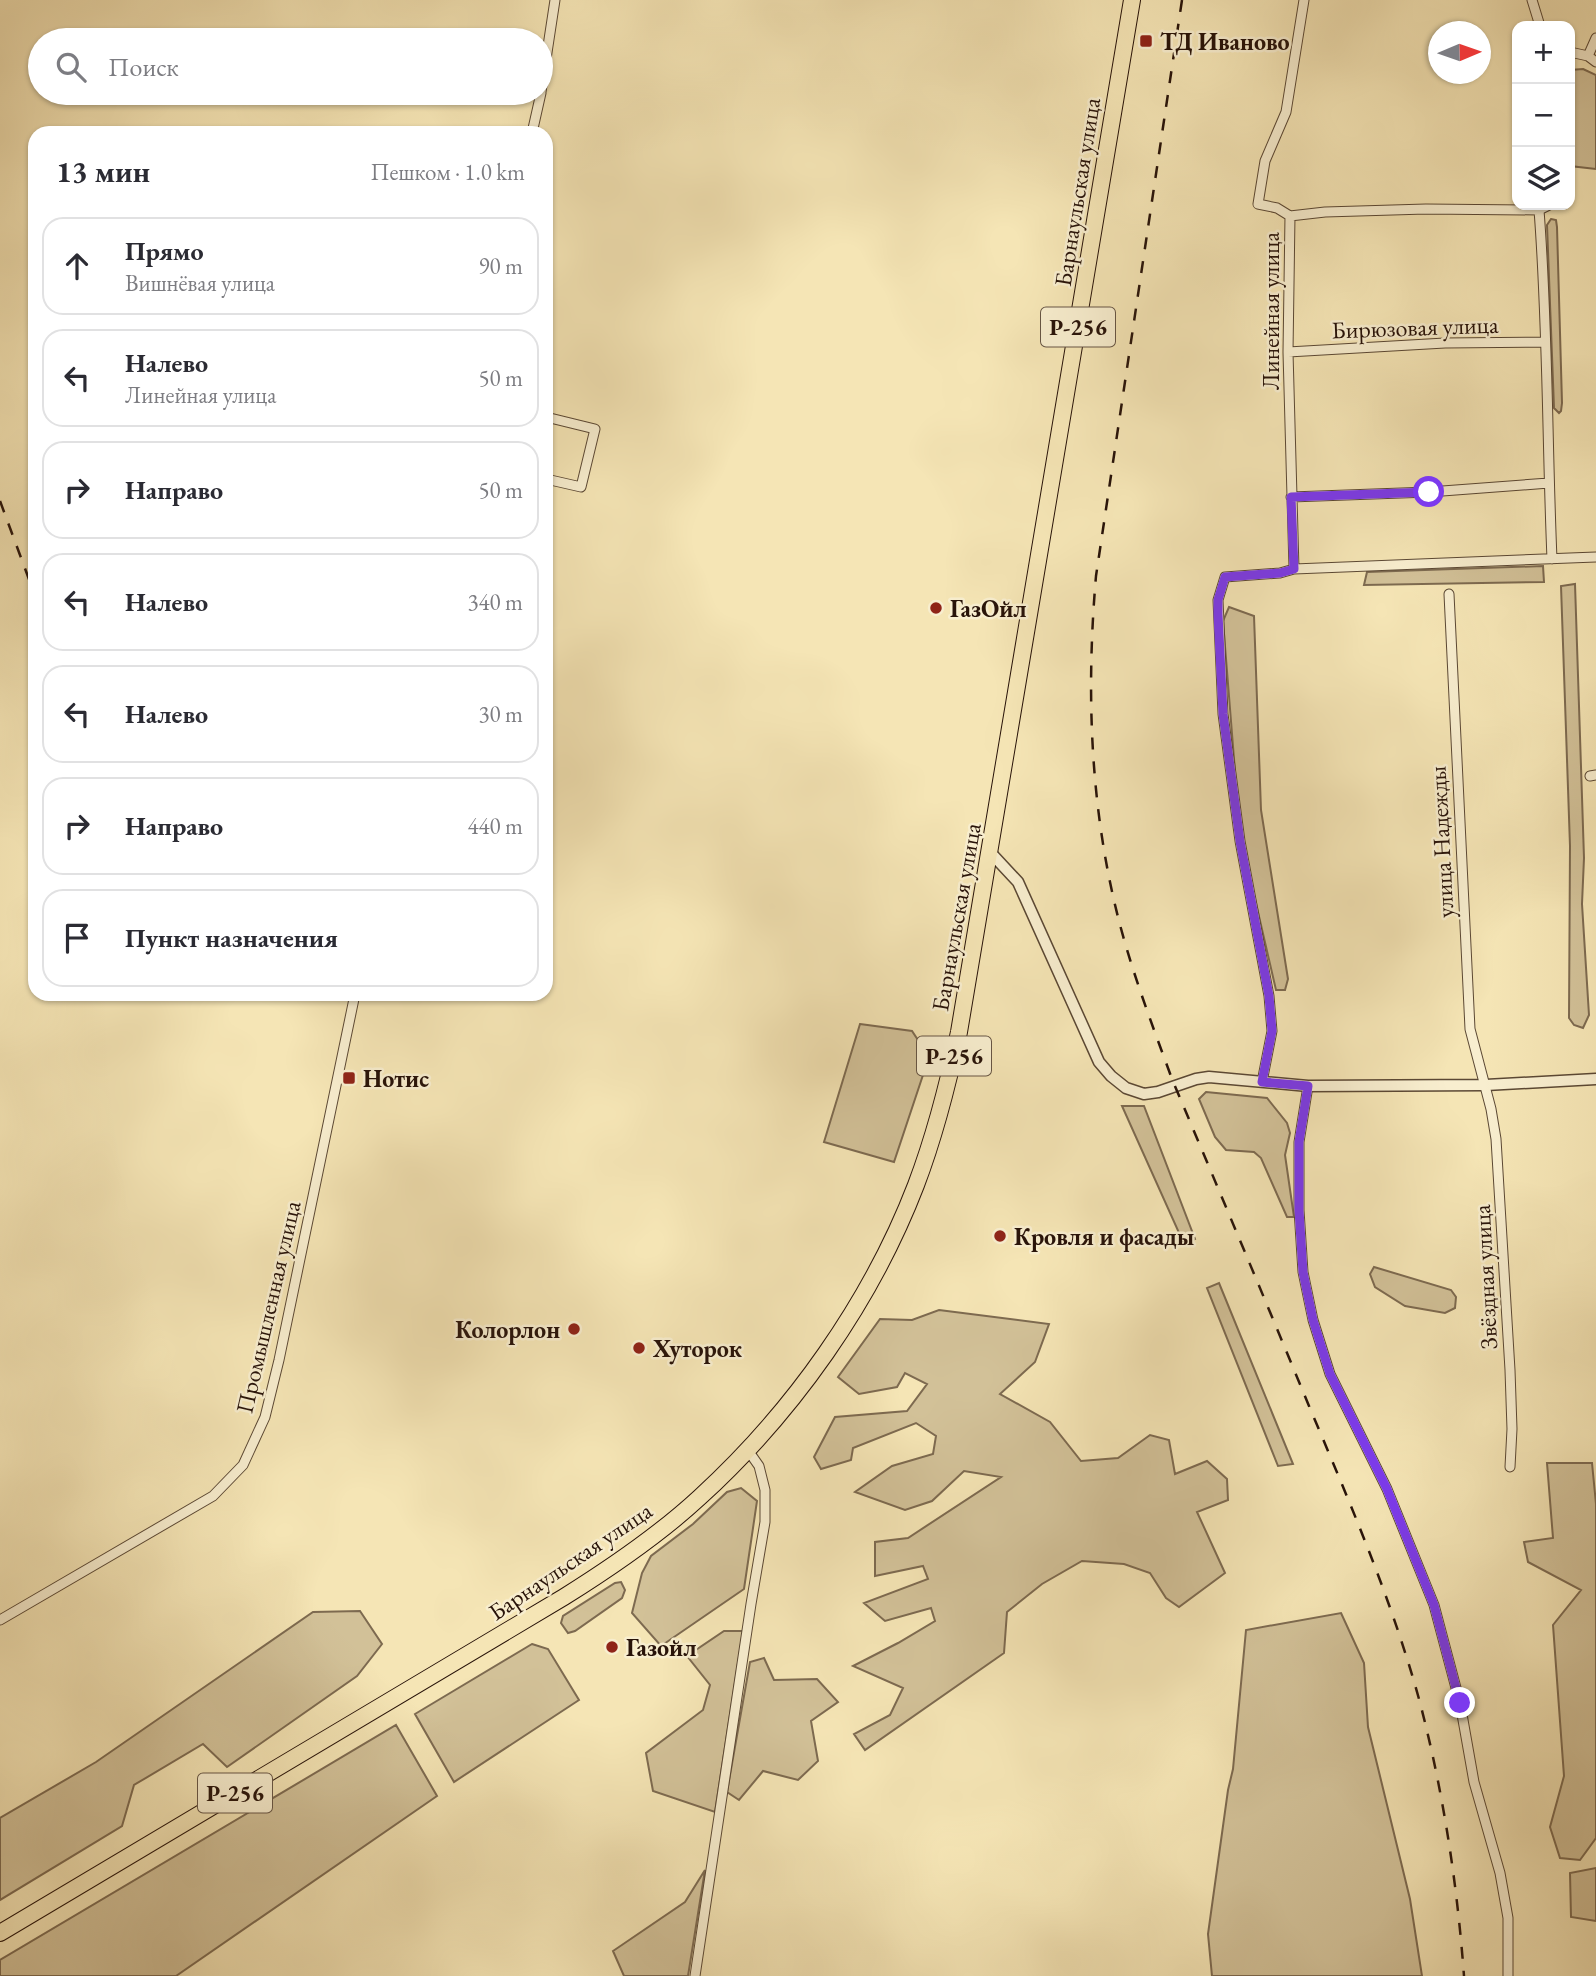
<!DOCTYPE html>
<html lang="ru">
<head>
<meta charset="utf-8">
<style>
  body { margin:0; font-family:"EB Garamond",serif; background:#f2f2f3; color:#2b2b33 }
  .controls { position:absolute; right:21px; top:21px; display:grid; overflow:hidden; border-radius:14px; box-shadow:0 2px 5px #0004 }
  .controls button { width:63px; height:63px; display:grid; place-items:center; padding:0; border:0; border-bottom:2px solid #e1e1e2; background:#fff; color:#2b2b33; font:35px sans-serif }
  .compass { position:absolute; left:1428px; top:21px; width:63px; height:63px; border-radius:50%; background:#fff; box-shadow:0 2px 5px #0004; rotate:88deg }
  .stop { position:absolute; width:21px; height:21px; margin:-16px; border:5px solid #7c3aed; border-radius:50%; background:#fff }
  .stop.end { background:#7c3aed; border-color:#fff; box-shadow:0 2px 7px #0008 }
  .list { margin:0; padding:0; list-style:none }
  h2 { display:flex; justify-content:space-between; align-items:center; height:91px; margin:0; padding:0 28px; font-size:30px }
  h2 small { font-size:23px; font-weight:400; color:#7c7c81 }
  .list li { display:grid; grid-template-columns:46px 1fr auto; gap:21px; align-items:center; box-sizing:border-box; height:98px; margin:0 14px 14px; padding:0 14px; border:2px solid #e1e1e2; border-radius:21px }
  .list b { display:block; font-size:26px; white-space:nowrap }
  .list p { margin:0; font-size:23px; white-space:nowrap; color:#7c7c81 }
  .list em { font-size:23px; font-style:normal; color:#7c7c81 }
  .icon { flex:none; width:38px; height:38px; fill:none; stroke:currentColor; stroke-width:2; stroke-linecap:round; stroke-linejoin:round }
  .map { position:relative; flex:none; width:1596px; height:1976px; overflow:hidden }
  .search { position:absolute; background:#fff; box-shadow:0 2px 5px #0004; left:28px; top:28px; width:525px; height:77px; display:flex; align-items:center; gap:18px; box-sizing:border-box; padding:0 24px; border-radius:38px; color:#7c7c81; font-size:26px }
  .panel { position:absolute; background:#fff; box-shadow:0 2px 5px #0004; left:28px; top:126px; width:525px; height:875px; border-radius:21px }
  .map>svg:first-child { display:block }
  .green { fill:#d2c198; stroke:#7d6a50; stroke-width:2 }
  .lines { fill:none; stroke-linecap:round; stroke-linejoin:round }
  .minor-casing { stroke:#5b4834; stroke-width:11 }
  .tertiary-casing { stroke:#5b4834; stroke-width:13 }
  .trunk-casing { stroke:#281309; stroke-width:18 }
  .minor { stroke:#f8eecf; stroke-width:9 }
  .tertiary { stroke:#f8eecf; stroke-width:10 }
  .trunk { stroke:#f5e5b5; stroke-width:16 }
  .rail { stroke:#281309; stroke-width:2.5; stroke-dasharray:12 12; stroke-linecap:butt }
  .route { stroke:#7c3aed; stroke-width:9 }
  .poi-dot { fill:#8f2418; stroke:#f8eecf; stroke-width:2.5 }
  .labels { text-anchor:middle; dominant-baseline:central; stroke-width:5; stroke-linejoin:round; paint-order:stroke }
  .shield { fill:#f8eecf; stroke:#654; stroke-width:2 }
  .shield-label { font-size:23px; font-weight:bold; fill:#281309 }
  .poi-label { font-size:24px; font-weight:bold; fill:#281309; stroke:#f8eecf; text-anchor:start }
  .street-label { font-size:24px; fill:#281309; stroke:#f8eecf }
</style>
</head>
<body>
<div class="map">
<svg width="1596" height="1976" viewBox="0 0 1596 1976">
  <rect width="100%" height="100%" fill="#f5e5b5"/>
  <filter id="stains"><feTurbulence type="fractalNoise" baseFrequency=".00286" numOctaves="4"/><feColorMatrix values="0 0 0 0 .2 0 0 0 0 .09 0 0 0 0 .02 0 0 0 .5 -.17"/></filter>
  <radialGradient id="worn" r=".72"><stop offset=".6" stop-color="#630" stop-opacity="0"/><stop offset="1" stop-color="#630" stop-opacity=".3"/></radialGradient>
  <path class="green" d="M1583,69L1596,75V169L1570,166V70Z
    M1551,219L1556,220L1557,227L1562,403L1561,411L1559,413L1554,408L1547,225Z
    M1543,566L1544,582L1364,585L1367,572Z
    M1575,584L1584,858L1582,904L1589,1015L1583,1028L1574,1025L1569,1018L1570,846L1561,586Z
    M1229,607L1254,616L1261,810L1288,979L1285,990H1276L1240,834L1223,621Z
    M860,1024L912,1031L929,1057L894,1162L824,1142Z
    M1206,1092L1267,1098L1287,1123L1290,1133L1285,1155L1294,1217H1287L1261,1158L1254,1152L1226,1150L1215,1137L1199,1099Z
    M1122,1106H1144L1195,1239L1184,1244Z
    M1374,1267L1451,1290L1456,1297L1455,1308L1445,1313L1405,1306L1375,1287L1370,1274Z
    M1219,1283L1293,1464L1278,1466L1207,1288Z
    M939,1310L1049,1324L1035,1362L1000,1394L1050,1422L1081,1461L1118,1458L1150,1435L1169,1440L1175,1474L1207,1461L1227,1479L1228,1500L1197,1512L1225,1573L1179,1607L1166,1598L1150,1573L1124,1564L1082,1561L1042,1584L1007,1612L1004,1653L865,1750L854,1734L890,1715L903,1688L853,1666L898,1643L935,1621L931,1608L885,1621L864,1603L928,1579L923,1566L875,1576V1542L908,1538L1001,1477L964,1471L932,1501L905,1510L855,1492L892,1466L933,1454L936,1436L916,1423L853,1448L851,1460L821,1469L814,1457L835,1417L907,1411L927,1384L905,1373L897,1387L859,1394L838,1377L880,1319L912,1320Z
    M1547,1463H1592L1596,1504V1838L1580,1860L1560,1858L1550,1827L1564,1776L1553,1625L1581,1590L1528,1562L1524,1542L1553,1538Z
    M741,1488L757,1501L744,1589L661,1646L632,1613L642,1573L651,1556L693,1524L727,1492Z
    M621,1582L625,1590L622,1598L575,1631L568,1633L561,1623L563,1616L615,1583Z
    M360,1611L382,1644L357,1676L227,1767L203,1744L134,1785L122,1826L0,1900V1818L96,1762L313,1612Z
    M1341,1613L1364,1663L1368,1727L1410,1899L1422,1976H1212L1208,1934L1228,1790L1233,1769L1246,1630Z
    M724,1631H743L715,1812L653,1791L646,1753L703,1710L710,1685L687,1656Z
    M532,1644L548,1649L579,1700L454,1782L415,1714Z
    M764,1658L774,1680L817,1679L838,1702L811,1721L818,1761L798,1780L763,1771L739,1800L727,1792L750,1662Z
    M396,1725L437,1796L176,1976H0V1960Z
    M1596,1868V1921L1571,1917L1570,1873Z
    M705,1870L688,1976H624L613,1951L685,1902Z"/>
  <g class="lines">
    <g class="minor-casing">
      <path id="minor" d="M1532,0L1540,26
        M1570,52L1588,56L1596,62
        M1588,56L1596,38
        M541,92L555,0
        M532,133L541,93
        M1549,205L1539,210C1548,326 1547,442 1552,559
        M1290,216L1325,212L1426,209L1539,210
        M1288,352L1445,343L1544,342
        M546,417L595,429L581,487L546,479
        M1291,497L1429,492L1549,483
        M1294,569L1288,352L1290,216L1277,208L1258,204L1265,161L1286,112L1304,0
        M1449,594L1470,1029L1491,1109L1496,1139L1510,1370L1512,1429L1510,1467
        M1590,776L1596,775
        M1262,1082L1272,1031L1269,996L1240,841L1223,714L1218,600L1225,577L1280,573L1294,569L1596,557
        M1308,1086L1299,1142V1210L1303,1272L1313,1320L1330,1374L1387,1489L1434,1605L1460,1703L1474,1782L1500,1873L1508,1918V1976
        M0,1620L213,1496L243,1465L265,1417L279,1360L355,994
        M695,1976L751,1604L765,1522V1490L759,1466L747,1449"/>
    </g>
    <g class="tertiary-casing">
      <path id="tertiary" d="M990,852L1018,882L1099,1062L1111,1076L1126,1088L1144,1094L1158,1092L1196,1079L1209,1077L1308,1086L1486,1085L1596,1079"/>
    </g>
    <g class="trunk-casing">
      <path id="trunk" d="M0,1933L564,1597C612,1567 659,1535 700,1497C793,1412 871,1302 916,1185C935,1135 948,1084 959,1032L1132,0"/>
    </g>
    <use href="#minor" class="minor"/>
    <use href="#tertiary" class="tertiary"/>
    <use href="#trunk" class="trunk"/>
    <path class="rail" d="M1182,0L1096,576C1086,692 1090,808 1119,921C1133,975 1153,1027 1172,1079C1218,1188 1264,1297 1309,1406C1350,1503 1391,1598 1419,1699C1443,1790 1457,1882 1464,1976
      M0,501L30,582"/>
  </g>
  <g class="lines">
    <path class="route" d="M1429,492L1291,497L1294,569L1280,573L1225,577L1218,600V614L1223,714L1240,841L1269,996L1272,1031L1262,1082L1308,1086L1299,1142V1210L1303,1272L1313,1320L1330,1374L1387,1489L1434,1605L1460,1703"/>
  </g>
  <g class="poi-dot">
    <rect x="1139" y="34" width="14" height="14" rx="3.5"/>
    <circle cx="936" cy="608" r="7"/>
    <rect x="342" y="1071" width="14" height="14" rx="3.5"/>
    <circle cx="1000" cy="1236" r="7"/>
    <circle cx="574" cy="1329" r="7"/>
    <circle cx="639" cy="1348" r="7"/>
    <circle cx="612" cy="1647" r="7"/>
  </g>
  <g class="labels">
    <g class="shield">
      <rect x="1041" y="307.5" width="74" height="39" rx="5"/>
      <rect x="917" y="1036.5" width="74" height="39" rx="5"/>
      <rect x="198" y="1773.5" width="74" height="39" rx="5"/>
    </g>
    <g class="shield-label">
      <text x="1078" y="327">Р-256</text>
      <text x="954" y="1056">Р-256</text>
      <text x="235" y="1793">Р-256</text>
    </g>
    <g class="poi-label">
      <text x="1160" y="41">ТД Иваново</text>
      <text x="950" y="608">ГазОйл</text>
      <text x="363" y="1078">Нотис</text>
      <text x="1014" y="1236">Кровля и фасады</text>
      <text x="560" y="1329" text-anchor="end">Колорлон</text>
      <text x="653" y="1348">Хуторок</text>
      <text x="626" y="1647">Газойл</text>
    </g>
    <g class="street-label">
      <text transform="translate(1077 192) rotate(-81)">Барнаульская улица</text>
      <text transform="translate(1270 311) rotate(-90)">Линейная улица</text>
      <text transform="translate(1415 327) rotate(-2)">Бирюзовая улица</text>
      <text transform="translate(1441 842) rotate(-93)">улица Надежды</text>
      <text transform="translate(956 917) rotate(-80)">Барнаульская улица</text>
      <text transform="translate(1485 1277) rotate(-93)">Звёздная улица</text>
      <text transform="translate(268 1307) rotate(-77)">Промышленная улица</text>
      <text transform="translate(570 1561) rotate(-34)">Барнаульская улица</text>
    </g>
  </g>
  <rect width="100%" height="100%" filter="url(#stains)"/>
  <rect width="100%" height="100%" fill="url(#worn)"/>
</svg>
<div class="controls">
<button>+</button>
<button>−</button>
<button><svg class="icon" aria-label="layers" viewBox="0 0 24 24"><path d="M12 4l9 5-9 5-9-5zM3 14l9 5 9-5"/></svg></button>
</div>
<svg class="compass" viewBox="-18 -18 36 36"><path d="M0-13l5 13h-10z" fill="#e53935"/><path d="M0 13l5-13h-10z" fill="#7c7c81"/></svg>
<div class="stop" style="left:1429px;top:492px"></div>
<div class="stop end" style="left:1460px;top:1703px"></div>
<div class="search"><svg class="icon" aria-label="search" viewBox="0 0 24 24"><circle cx="10" cy="10" r="6"/><path d="M15 15l6 6"/></svg>Поиск</div>
<section class="panel">
<h2>13 мин<small>Пешком · 1.0 km</small></h2>
<ul class="list">
<li><svg class="icon" aria-label="ahead" viewBox="0 0 24 24"><path d="M12 20V5M6 11l6-6 6 6"/></svg><div><b>Прямо</b><p>Вишнёвая улица</p></div><em>90 m</em></li>
<li><svg class="icon" aria-label="left" viewBox="0 0 24 24"><path d="M17 20v-9H6M10 6l-5 5 5 5"/></svg><div><b>Налево</b><p>Линейная улица</p></div><em>50 m</em></li>
<li><svg class="icon" aria-label="right" viewBox="0 0 24 24"><path d="M7 20v-9h11M14 6l5 5-5 5"/></svg><div><b>Направо</b></div><em>50 m</em></li>
<li><svg class="icon" aria-label="left" viewBox="0 0 24 24"><path d="M17 20v-9H6M10 6l-5 5 5 5"/></svg><div><b>Налево</b></div><em>340 m</em></li>
<li><svg class="icon" aria-label="left" viewBox="0 0 24 24"><path d="M17 20v-9H6M10 6l-5 5 5 5"/></svg><div><b>Налево</b></div><em>30 m</em></li>
<li><svg class="icon" aria-label="right" viewBox="0 0 24 24"><path d="M7 20v-9h11M14 6l5 5-5 5"/></svg><div><b>Направо</b></div><em>440 m</em></li>
<li><svg class="icon" aria-label="arrive" viewBox="0 0 24 24"><path d="M6 21V4h12l-3 4 3 4H6"/></svg><div><b>Пункт назначения</b></div></li>
</ul>
</section>
</div>
</body>
</html>
